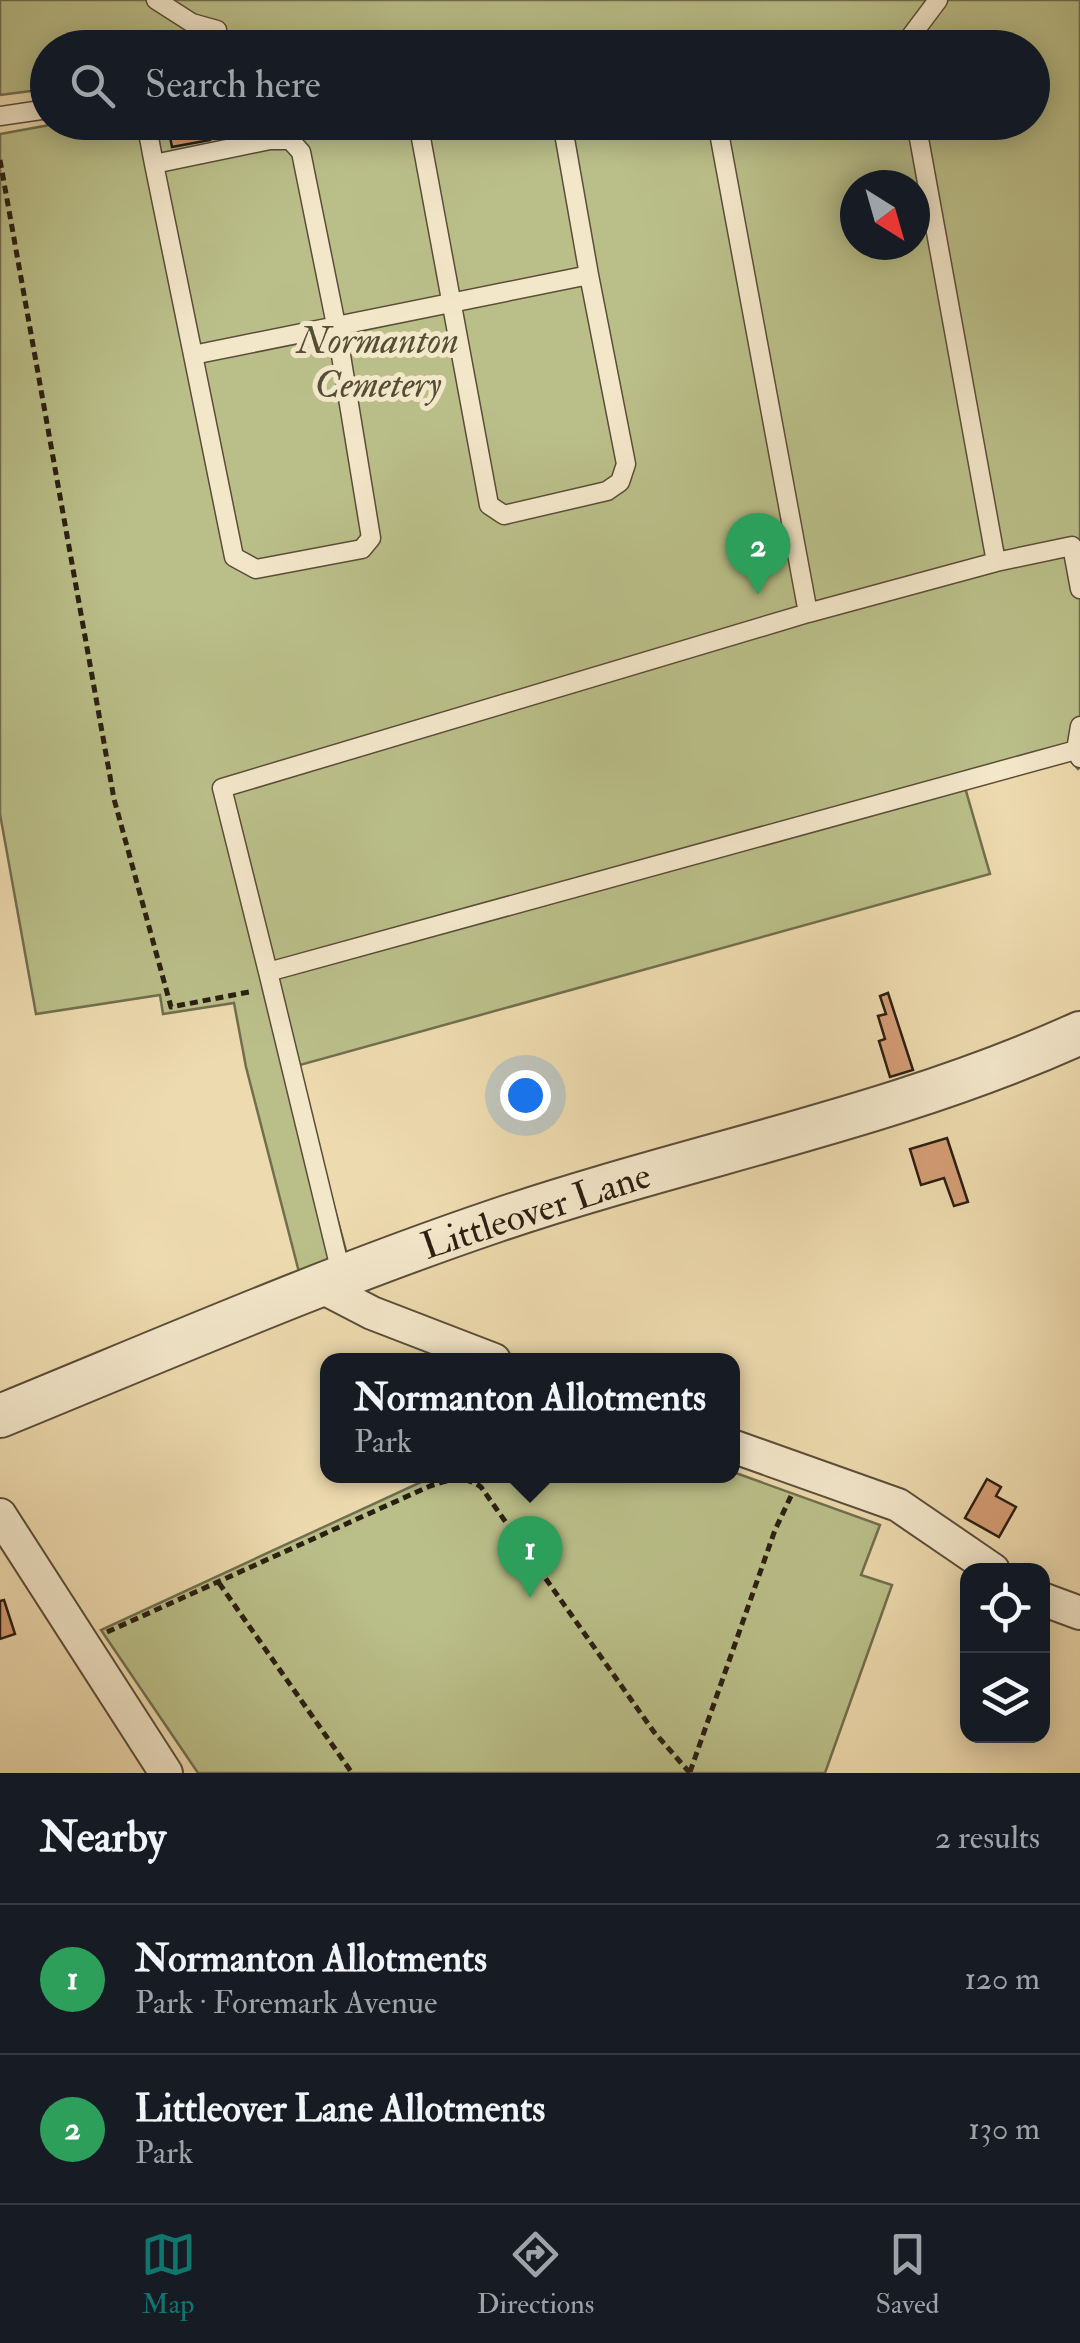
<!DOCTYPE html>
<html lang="en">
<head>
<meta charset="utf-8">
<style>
  body { margin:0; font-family:"IM FELL Double Pica",serif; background:#242831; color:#f1f3f6 }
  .controls { position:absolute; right:30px; bottom:30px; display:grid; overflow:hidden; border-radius:20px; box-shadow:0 5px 25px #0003 }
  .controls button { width:90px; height:90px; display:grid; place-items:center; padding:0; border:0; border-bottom:2px solid #363941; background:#171b24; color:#f1f3f6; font:50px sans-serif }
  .compass { position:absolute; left:840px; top:170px; width:90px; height:90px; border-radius:50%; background:#171b24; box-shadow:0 5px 25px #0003; rotate:143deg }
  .you { position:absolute; left:525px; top:1095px; width:35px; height:35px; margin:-25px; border:8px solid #fff; border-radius:50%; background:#1a73e8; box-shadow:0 0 0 15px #1a73e833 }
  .badge { display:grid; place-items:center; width:65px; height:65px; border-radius:50%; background:#0f766e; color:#fff; font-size:32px; font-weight:700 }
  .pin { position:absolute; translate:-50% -82px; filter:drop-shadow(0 2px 5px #0008) }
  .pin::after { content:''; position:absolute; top:52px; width:35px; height:30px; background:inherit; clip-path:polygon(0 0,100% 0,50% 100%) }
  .popup { position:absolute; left:320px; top:1353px; width:420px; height:130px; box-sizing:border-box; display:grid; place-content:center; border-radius:20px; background:#171b24; filter:drop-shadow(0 2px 8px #0005); font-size:32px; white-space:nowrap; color:#9ea1a6 }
  .popup b { font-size:38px; color:#f1f3f6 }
  .popup::after { content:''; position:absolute; left:50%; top:100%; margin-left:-20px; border:20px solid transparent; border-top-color:#171b24 }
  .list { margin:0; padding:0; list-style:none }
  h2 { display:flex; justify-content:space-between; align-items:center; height:130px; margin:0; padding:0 40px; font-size:42px }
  h2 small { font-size:32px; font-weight:400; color:#9ea1a6 }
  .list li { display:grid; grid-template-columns:65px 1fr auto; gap:30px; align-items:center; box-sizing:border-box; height:150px; padding:0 40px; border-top:2px solid #363941 }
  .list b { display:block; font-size:38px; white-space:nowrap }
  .list p { margin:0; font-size:32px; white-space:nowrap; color:#9ea1a6 }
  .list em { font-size:32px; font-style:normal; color:#9ea1a6 }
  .icon { flex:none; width:55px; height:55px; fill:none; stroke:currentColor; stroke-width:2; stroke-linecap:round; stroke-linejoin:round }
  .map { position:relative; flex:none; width:1080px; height:1773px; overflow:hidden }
  .search { position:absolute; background:#171b24; box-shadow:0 5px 25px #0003; left:30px; right:30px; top:30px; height:110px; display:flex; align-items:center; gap:25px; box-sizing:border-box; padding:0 35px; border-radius:55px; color:#9ea1a6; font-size:38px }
  .sheet { height:430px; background:#171b24 }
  nav { display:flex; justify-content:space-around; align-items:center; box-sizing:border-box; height:140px; border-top:2px solid #363941; background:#171b24; font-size:28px; color:#9ea1a6 }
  nav a { display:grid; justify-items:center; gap:5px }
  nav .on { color:#0f766e }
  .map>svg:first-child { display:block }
  .green { fill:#babf89; stroke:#726e4e; stroke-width:2.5; fill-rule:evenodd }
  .building { fill:#d59d75; stroke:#2a1e12; stroke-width:2.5 }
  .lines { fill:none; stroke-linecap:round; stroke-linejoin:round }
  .service-casing { stroke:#5b4d39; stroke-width:21 }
  .minor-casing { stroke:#5b4d39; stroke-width:36 }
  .tertiary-casing { stroke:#5b4d39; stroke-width:46 }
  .path { stroke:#2a1e12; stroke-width:5; stroke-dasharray:8 5; stroke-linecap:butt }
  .service { stroke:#f3e7ca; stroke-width:18 }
  .minor { stroke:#f3e7ca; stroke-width:32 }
  .tertiary { stroke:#f3e7ca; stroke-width:42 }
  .labels { text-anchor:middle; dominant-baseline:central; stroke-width:10; stroke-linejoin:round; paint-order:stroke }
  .park-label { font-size:38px; font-style:italic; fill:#554e36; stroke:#f3e7ca }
  .street-label { font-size:38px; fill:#2a1e12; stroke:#f3e7ca }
</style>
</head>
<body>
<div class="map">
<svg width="1080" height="1773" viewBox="0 0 1080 1773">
  <rect width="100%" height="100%" fill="#eddaae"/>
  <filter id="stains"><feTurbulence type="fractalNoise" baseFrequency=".002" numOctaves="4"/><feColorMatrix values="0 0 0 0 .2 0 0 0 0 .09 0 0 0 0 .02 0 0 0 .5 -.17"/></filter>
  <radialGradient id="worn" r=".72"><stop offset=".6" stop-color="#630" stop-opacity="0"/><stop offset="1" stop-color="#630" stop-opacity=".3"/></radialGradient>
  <path class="green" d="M0,0H1080V767L1078,769L1066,755L964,784L990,874L296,1066L348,1258L300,1276L246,1067L234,1003L163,1014L160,995L36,1014L0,814V134L66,122H1032V48H48L47,89L0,95ZM855,185H915V245H855Z
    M733,1472L880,1525L861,1575L892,1585L825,1773H198L101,1630L434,1476H732Z"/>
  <path class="building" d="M167,122H207L210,140L172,147Z
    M888,993L913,1070L890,1077L879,1041L885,1039L878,1016L886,1014L880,996Z
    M947,1138L968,1202L954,1206L944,1178L921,1185L910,1149Z
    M987,1479L1001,1487L996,1496L1016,1507L999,1537L965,1518Z
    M4,1600L15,1634L0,1639V1601Z"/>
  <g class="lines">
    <g class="service-casing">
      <path id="service" d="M156,0L192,23L217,30
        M902,48L938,0
        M0,116L48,109
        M146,122L154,164
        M418,122L489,505L504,515L607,491L620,482L626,464L589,275
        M717,122L808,613
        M916,122L996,562
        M193,355L154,164L270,140H290L301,152L336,325L371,538L362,549L256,569L234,557L193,355L589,275L562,122
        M1080,726L1076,750L1080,758
        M268,972L222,788L808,613L996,562L1072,546L1080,589
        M342,1277L268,972L1076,750"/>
    </g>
    <g class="minor-casing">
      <path id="minor" d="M320,1286L372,1313L494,1360
        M732,1446L898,1505L993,1570
        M0,1515L166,1773
        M1042,1599L1080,1613"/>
    </g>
    <g class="tertiary-casing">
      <path id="tertiary" d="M0,1416C164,1349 327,1278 495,1221C689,1155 893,1118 1080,1033"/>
    </g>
    <path class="path" d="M0,160L114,799L171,1007L249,992
      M219,1583L352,1773
      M107,1632L430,1486C448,1480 465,1475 481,1487L654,1732L690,1773
      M690,1772L775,1530L791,1496"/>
    <use href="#service" class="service"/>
    <use href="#minor" class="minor"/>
    <use href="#tertiary" class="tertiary"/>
  </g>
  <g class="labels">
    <g class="park-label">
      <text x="378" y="341">Normanton<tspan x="378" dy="44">Cemetery</tspan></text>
    </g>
    <g class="street-label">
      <text transform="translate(536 1211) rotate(-18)">Littleover Lane</text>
    </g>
  </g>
  <rect width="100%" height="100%" filter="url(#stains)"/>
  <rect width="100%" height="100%" fill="url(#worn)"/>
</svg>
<div class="controls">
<button><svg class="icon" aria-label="locate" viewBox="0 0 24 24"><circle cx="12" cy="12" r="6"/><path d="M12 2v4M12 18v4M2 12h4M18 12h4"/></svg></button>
<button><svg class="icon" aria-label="layers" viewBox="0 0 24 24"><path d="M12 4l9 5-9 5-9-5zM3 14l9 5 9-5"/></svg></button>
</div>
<svg class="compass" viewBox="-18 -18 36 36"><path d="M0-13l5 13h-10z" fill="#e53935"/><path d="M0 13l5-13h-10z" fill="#9ea1a6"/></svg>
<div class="you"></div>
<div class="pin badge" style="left:530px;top:1598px;background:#2e9e5b">1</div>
<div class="popup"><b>Normanton Allotments</b>Park</div>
<div class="pin badge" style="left:758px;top:595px;background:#2e9e5b">2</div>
<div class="search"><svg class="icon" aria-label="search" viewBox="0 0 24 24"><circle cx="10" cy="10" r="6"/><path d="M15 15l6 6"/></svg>Search here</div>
</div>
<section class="sheet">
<h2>Nearby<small>2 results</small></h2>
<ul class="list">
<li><span class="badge" style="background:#2e9e5b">1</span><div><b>Normanton Allotments</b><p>Park · Foremark Avenue</p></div><em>120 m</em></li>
<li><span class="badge" style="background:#2e9e5b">2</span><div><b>Littleover Lane Allotments</b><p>Park</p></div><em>130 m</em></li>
</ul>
</section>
<nav>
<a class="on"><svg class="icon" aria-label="map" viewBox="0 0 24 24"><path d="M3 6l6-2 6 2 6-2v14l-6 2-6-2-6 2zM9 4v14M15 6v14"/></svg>Map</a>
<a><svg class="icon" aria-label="directions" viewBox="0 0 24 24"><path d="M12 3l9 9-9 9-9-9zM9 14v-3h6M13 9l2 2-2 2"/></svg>Directions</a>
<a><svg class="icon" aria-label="saved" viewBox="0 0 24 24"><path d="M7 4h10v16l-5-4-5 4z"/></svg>Saved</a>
</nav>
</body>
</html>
